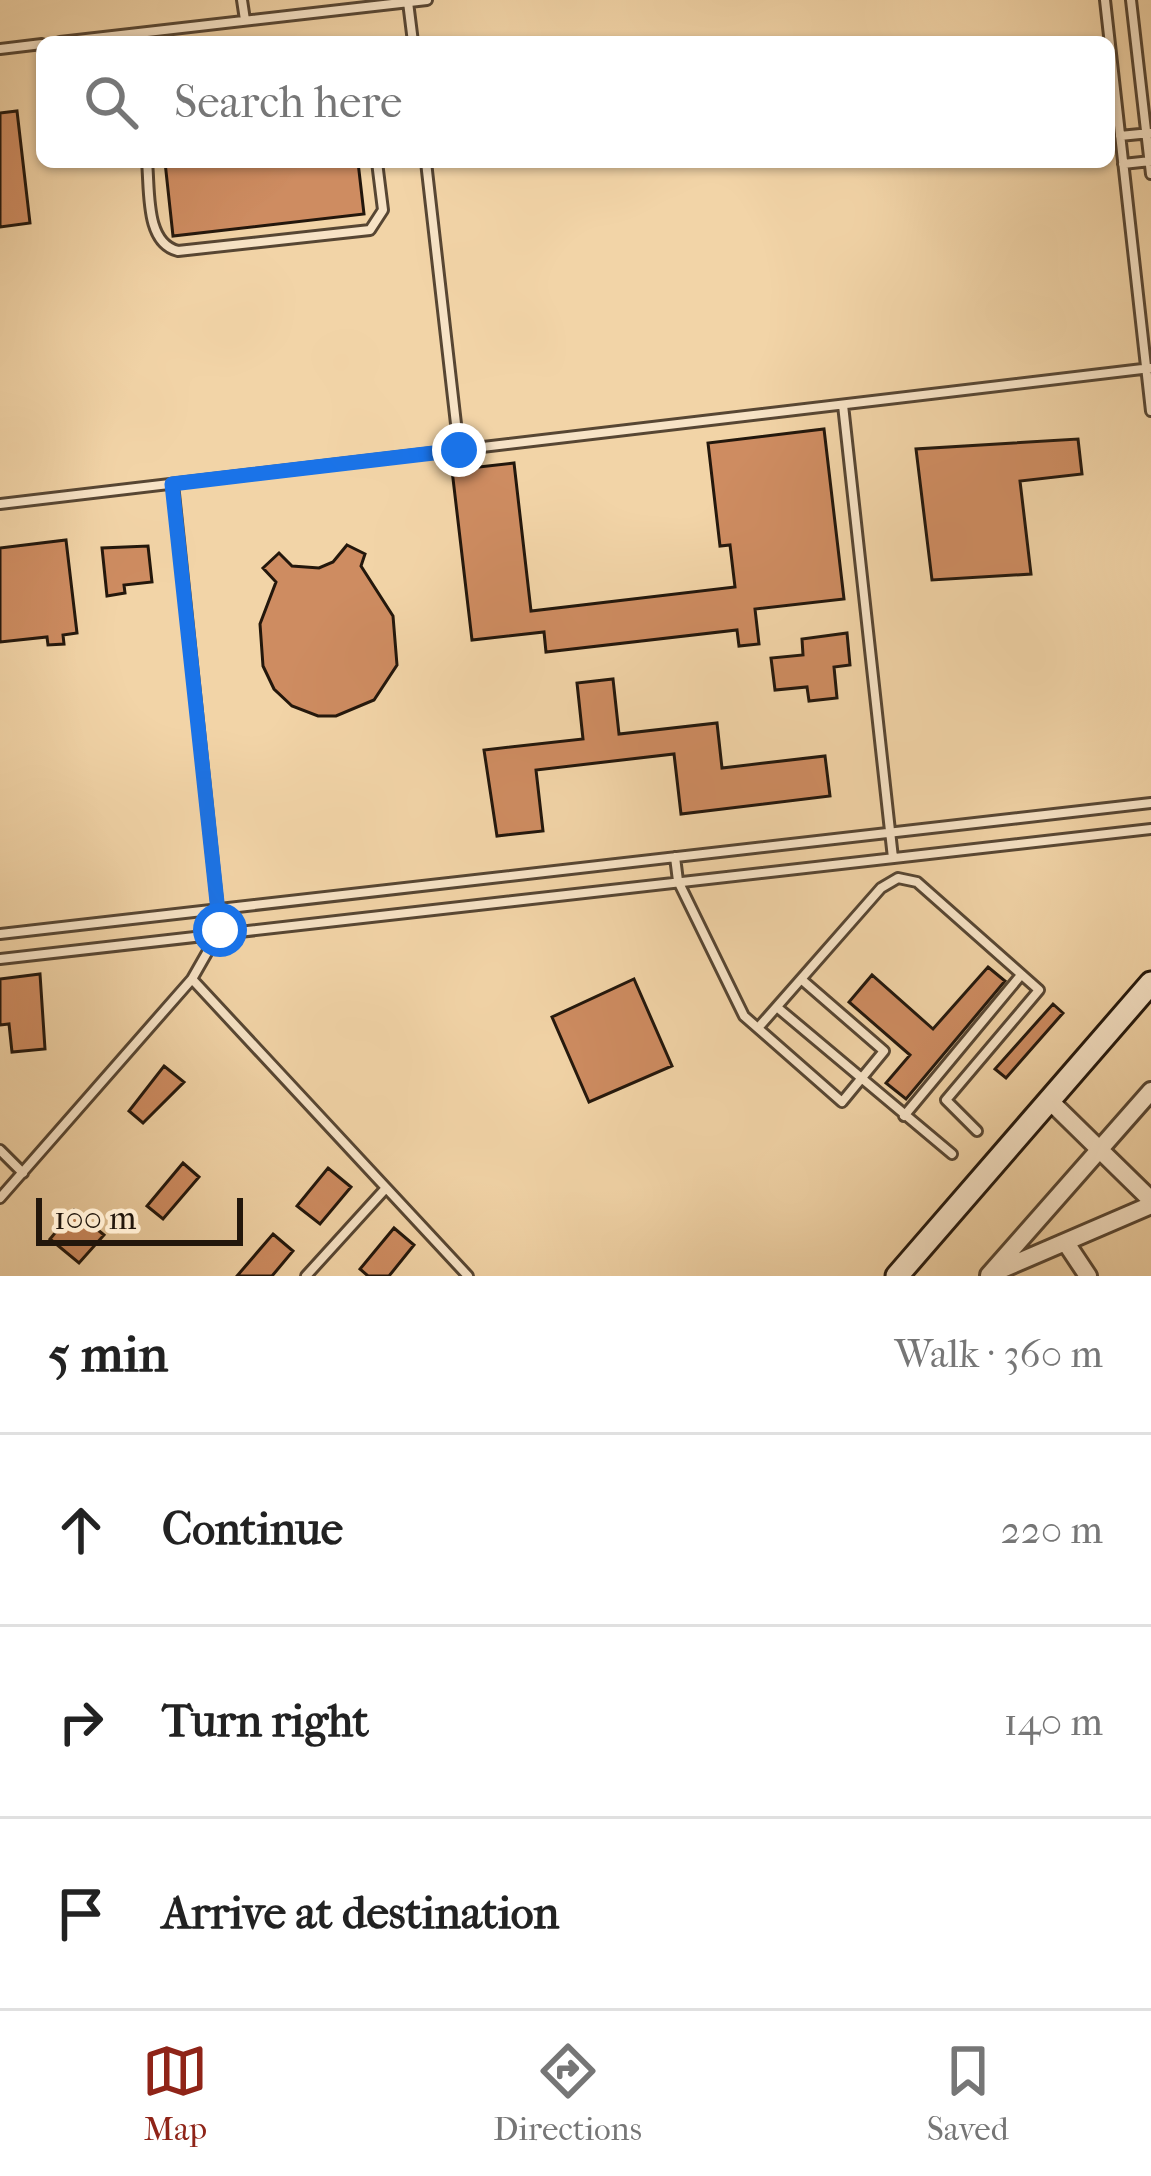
<!DOCTYPE html>
<html lang="en">
<head>
<meta charset="utf-8">
<style>
  body { margin:0; font-family:"IM FELL French Canon",serif; background:#f2f2f2; color:#222 }
  .scale { position:absolute; left:36px; bottom:30px; width:207px; box-sizing:border-box; padding-left:12px; border:6px solid #23170c; border-top:0; font-size:33px; line-height:42px; white-space:nowrap; color:#23170c; -webkit-text-stroke:9px #f7e3c6; paint-order:stroke }
  .stop { position:absolute; width:36px; height:36px; margin:-27px; border:9px solid #1a73e8; border-radius:50%; background:#fff }
  .stop.end { background:#1a73e8; border-color:#fff; box-shadow:0 3px 12px #0008 }
  .list { margin:0; padding:0; list-style:none }
  h2 { display:flex; justify-content:space-between; align-items:center; height:156px; margin:0; padding:0 48px; font-size:51px }
  h2 small { font-size:39px; font-weight:400; color:#767676 }
  .list li { display:grid; grid-template-columns:78px 1fr auto; gap:36px; align-items:center; box-sizing:border-box; height:192px; padding:0 48px; border-top:3px solid #e0e0e0 }
  .list b { display:block; font-size:45px; white-space:nowrap }
  .list em { font-size:39px; font-style:normal; color:#767676 }
  .icon { flex:none; width:66px; height:66px; fill:none; stroke:currentColor; stroke-width:2; stroke-linecap:round; stroke-linejoin:round }
  .map { position:relative; flex:none; width:1151px; height:1276px; overflow:hidden }
  .search { position:absolute; background:#fff; box-shadow:0 3px 9px #0004; left:36px; right:36px; top:36px; height:132px; display:flex; align-items:center; gap:30px; box-sizing:border-box; padding:0 42px; border-radius:18px; color:#767676; font-size:45px }
  .sheet { height:732px; background:#fff }
  nav { display:flex; justify-content:space-around; align-items:center; box-sizing:border-box; height:168px; border-top:3px solid #e0e0e0; background:#fff; font-size:33px; color:#767676 }
  nav a { display:grid; justify-items:center; gap:6px }
  nav .on { color:#8f2418 }
  .map>svg:first-child { display:block }
  .building { fill:#ce8c61; stroke:#23170c; stroke-width:3 }
  .lines { fill:none; stroke-linecap:round; stroke-linejoin:round }
  .lane-casing { stroke:#574633; stroke-width:14 }
  .street-casing { stroke:#574633; stroke-width:22 }
  .secondary-casing { stroke:#23170c; stroke-width:27 }
  .lane { stroke:#f7e3c6; stroke-width:8 }
  .street { stroke:#f7e3c6; stroke-width:16 }
  .secondary { stroke:#f7e3c6; stroke-width:21 }
  .route { stroke:#1a73e8; stroke-width:15 }
</style>
</head>
<body>
<div class="map">
<svg width="1151" height="1276" viewBox="0 0 1151 1276">
  <rect width="100%" height="100%" fill="#f2d4a7"/>
  <filter id="stains"><feTurbulence type="fractalNoise" baseFrequency=".00167" numOctaves="4"/><feColorMatrix values="0 0 0 0 .2 0 0 0 0 .09 0 0 0 0 .02 0 0 0 .5 -.17"/></filter>
  <radialGradient id="worn" r=".72"><stop offset=".6" stop-color="#630" stop-opacity="0"/><stop offset="1" stop-color="#630" stop-opacity=".3"/></radialGradient>
  <path class="building" d="M17,111L30,223L0,227V113Z
    M165,162H358L364,214L173,236Z
    M824,429L844,599L755,609L759,644L739,646L737,630L546,652L544,632L472,640L452,470L514,463L531,611L735,587L730,545L720,546L708,443Z
    M1078,439L1082,474L1020,481L1031,574L932,580L916,449Z
    M66,540L77,633L63,635L64,644L48,645L47,637L0,642V548Z
    M347,545L365,554L361,566L393,616L397,665L374,700L336,716H318L292,706L274,689L263,666L260,624L276,582L263,568L279,553L292,566L319,568L333,562Z
    M148,546L152,582L124,585L125,593L107,596L102,548Z
    M847,633L850,665L834,667L837,698L809,701L807,687L775,690L771,658L803,655L802,639Z
    M613,679L619,734L717,723L722,768L825,756L830,796L681,814L674,754L536,770L543,831L497,836L484,750L583,739L577,683Z
    M988,967L1005,981L906,1099L886,1083L910,1055L849,1002L872,975L933,1029Z
    M40,974L45,1049L12,1052L9,1024L0,1025V979Z
    M634,979L672,1066L589,1102L552,1017Z
    M1053,1004L1063,1013L1006,1078L995,1069Z
    M164,1066L184,1082L143,1123L129,1111Z
    M183,1163L199,1177L163,1219L147,1206Z
    M328,1168L351,1187L320,1224L297,1206Z
    M74,1210L104,1235L79,1263L50,1239Z
    M394,1228L414,1245L389,1276H368L360,1269Z
    M273,1234L293,1251L272,1276H237Z"/>
  <g class="lines">
    <g class="lane-casing">
      <path id="lane" d="M242,0L245,20
        M1105,0L1151,411
        M1131,0L1151,174
        M408,2L413,42
        M60,42L427,0
        M0,49L42,44
        M1120,136L1150,133
        M147,162C150,191 145,243 178,251L370,230L383,210L377,162
        M426,162L459,450
        M1123,164L1151,161
        M843,405L893,858
        M0,504L1151,368
        M675,857L678,881L744,1016L842,1102L884,1051L801,979
        M0,934L1151,803
        M0,959L1151,829
        M192,979L468,1276
        M778,1008L952,1154
        M758,1028L881,888L898,878L917,882L1039,990L946,1100L977,1131
        M904,1116L1021,975
        M0,1150L23,1173
        M0,1198L192,979L220,930L173,484
        M306,1276L386,1188"/>
    </g>
    <g class="street-casing">
      <path id="street" d="M1051,1102L1151,1200
        M1066,1243L1088,1276
        M993,1273L1151,1205
        M989,1275L1151,1091"/>
    </g>
    <g class="secondary-casing">
      <path id="secondary" d="M897,1276L1151,983"/>
    </g>
    <use href="#lane" class="lane"/>
    <use href="#street" class="street"/>
    <use href="#secondary" class="secondary"/>
  </g>
  <g class="lines">
    <path class="route" d="M220,930L172,484L459,450"/>
  </g>
  <rect width="100%" height="100%" filter="url(#stains)"/>
  <rect width="100%" height="100%" fill="url(#worn)"/>
</svg>
<div class="scale">100 m</div>
<div class="stop" style="left:220px;top:930px"></div>
<div class="stop end" style="left:459px;top:450px"></div>
<div class="search"><svg class="icon" aria-label="search" viewBox="0 0 24 24"><circle cx="10" cy="10" r="6"/><path d="M15 15l6 6"/></svg>Search here</div>
</div>
<section class="sheet">
<h2>5 min<small>Walk · 360 m</small></h2>
<ul class="list">
<li><svg class="icon" aria-label="ahead" viewBox="0 0 24 24"><path d="M12 20V5M6 11l6-6 6 6"/></svg><div><b>Continue</b></div><em>220 m</em></li>
<li><svg class="icon" aria-label="right" viewBox="0 0 24 24"><path d="M7 20v-9h11M14 6l5 5-5 5"/></svg><div><b>Turn right</b></div><em>140 m</em></li>
<li><svg class="icon" aria-label="arrive" viewBox="0 0 24 24"><path d="M6 21V4h12l-3 4 3 4H6"/></svg><div><b>Arrive at destination</b></div></li>
</ul>
</section>
<nav>
<a class="on"><svg class="icon" aria-label="map" viewBox="0 0 24 24"><path d="M3 6l6-2 6 2 6-2v14l-6 2-6-2-6 2zM9 4v14M15 6v14"/></svg>Map</a>
<a><svg class="icon" aria-label="directions" viewBox="0 0 24 24"><path d="M12 3l9 9-9 9-9-9zM9 14v-3h6M13 9l2 2-2 2"/></svg>Directions</a>
<a><svg class="icon" aria-label="saved" viewBox="0 0 24 24"><path d="M7 4h10v16l-5-4-5 4z"/></svg>Saved</a>
</nav>
</body>
</html>
